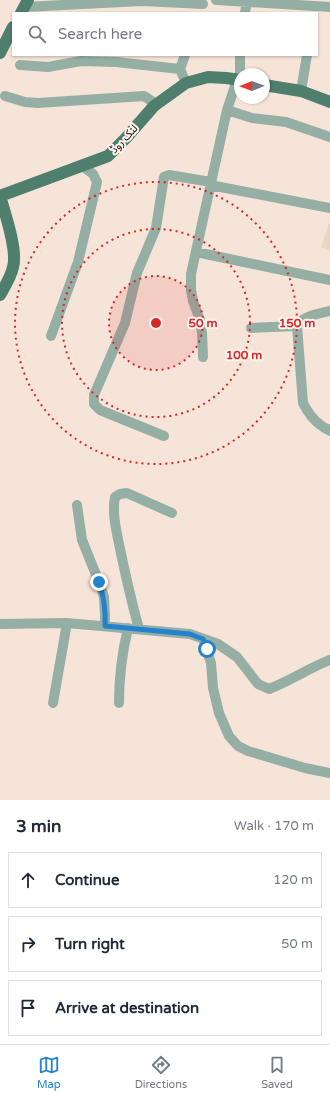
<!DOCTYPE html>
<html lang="en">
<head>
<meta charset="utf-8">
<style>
  body { margin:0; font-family:"Varela Round","Noto Sans Arabic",sans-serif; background:#f6f6f7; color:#1f2937 }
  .compass { position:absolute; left:234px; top:68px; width:36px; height:36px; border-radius:50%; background:#fff; box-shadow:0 1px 3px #0004; rotate:269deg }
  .stop { position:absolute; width:12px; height:12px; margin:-9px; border:3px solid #2382ce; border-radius:50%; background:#fff }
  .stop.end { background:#2382ce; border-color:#fff; box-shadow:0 1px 4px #0008 }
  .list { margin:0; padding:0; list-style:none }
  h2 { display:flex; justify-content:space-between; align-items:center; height:52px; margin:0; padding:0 16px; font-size:17px }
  h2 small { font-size:13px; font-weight:400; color:#747a83 }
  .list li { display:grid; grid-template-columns:26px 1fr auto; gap:12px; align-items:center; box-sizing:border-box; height:56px; margin:0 8px 8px; padding:0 8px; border:1px solid #e0e1e3; border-radius:0px }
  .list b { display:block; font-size:15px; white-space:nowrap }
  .list em { font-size:13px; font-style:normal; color:#747a83 }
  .icon { flex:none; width:22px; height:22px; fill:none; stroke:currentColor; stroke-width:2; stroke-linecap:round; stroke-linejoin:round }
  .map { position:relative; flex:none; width:330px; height:800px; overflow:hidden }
  .search { position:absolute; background:#fff; box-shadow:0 1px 3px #0004; left:12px; right:12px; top:12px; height:44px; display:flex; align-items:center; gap:10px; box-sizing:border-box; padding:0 14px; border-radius:0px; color:#747a83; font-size:15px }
  .sheet { height:244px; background:#fff }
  nav { display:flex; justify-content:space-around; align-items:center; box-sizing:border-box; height:56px; border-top:1px solid #e0e1e3; background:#fff; font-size:11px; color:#747a83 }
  nav a { display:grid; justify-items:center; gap:2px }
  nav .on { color:#2382ce }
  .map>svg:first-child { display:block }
  .education { fill:#e9d7c6 }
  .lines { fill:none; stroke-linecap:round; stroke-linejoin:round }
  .minor { stroke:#95afa4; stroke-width:10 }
  .major { stroke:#4e7e6c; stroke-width:12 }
  .route { stroke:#2382ce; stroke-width:5 }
  .ring { fill:none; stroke:#d62828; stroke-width:2; stroke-dasharray:2 4 }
  .labels { text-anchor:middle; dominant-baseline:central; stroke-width:4; stroke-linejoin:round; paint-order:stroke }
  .street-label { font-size:11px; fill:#100a07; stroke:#fff3ec }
  .centre { fill:#d62828; stroke:#fff3ec; stroke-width:2 }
  .ring-label { font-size:12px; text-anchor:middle; font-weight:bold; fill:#d62828; stroke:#fff3ec; stroke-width:4; stroke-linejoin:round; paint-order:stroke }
</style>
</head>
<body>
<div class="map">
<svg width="330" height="800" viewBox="0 0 330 800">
  <rect width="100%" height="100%" fill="#f7e4d9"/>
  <path class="education" d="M330,220V251L321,247Z"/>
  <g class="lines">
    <path class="minor" d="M216,0L330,7
      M24,7L142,1L203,4
      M245,13L247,0
      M185,55L180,69L186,83
      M20,65L48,67L81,61L116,62L180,69
      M301,91L307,55
      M5,96L25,102L38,103L144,96L153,102L154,106
      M227,110L252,118L286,122L330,137
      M210,185L330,208
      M196,252L330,280
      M297,326L303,403C307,411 314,421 322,426C325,429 327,428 330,431
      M251,328L297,326C302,316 320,313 330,311
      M51,336L78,262L97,182L93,174L81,165
      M203,357L202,333L200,320L193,301L191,290V274L227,110L237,80L240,73V55
      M164,436L100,410L94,404V395L125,323L137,273L156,228L164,177L169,175L211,182
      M77,505L82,540L99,582L104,597L105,615V626
      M0,624L67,623L190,634L218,644L237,657L258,684L269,689C290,681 309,668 330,660
      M139,629C131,600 125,573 119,544C116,529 112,512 115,497L120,494L127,493L172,513
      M203,639L211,663L213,688L219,713L229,736L238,746L248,751L305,768L330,773
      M53,703L67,623
      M119,703C119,677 122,653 128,628"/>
    <path class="major" d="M21,13L28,0
      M0,53L13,27
      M264,85L301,91L330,102
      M0,196L108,156L126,138L154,106L186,83L208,77L226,78L240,80
      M0,196C5,213 18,251 13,267C11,277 5,286 0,295"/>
  </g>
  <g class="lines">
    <path class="route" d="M99,582C104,597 106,610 105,626L190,634L203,639L207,649"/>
  </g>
  <circle cx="156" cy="323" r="47" fill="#d62828" fill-opacity=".12"/>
  <g class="ring">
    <circle cx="156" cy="323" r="47"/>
    <circle cx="156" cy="323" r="94"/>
    <circle cx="156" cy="323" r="141"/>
  </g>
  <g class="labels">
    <g class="street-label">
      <text transform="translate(124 139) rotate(-47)">لنک روڈ</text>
    </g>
  </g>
  <circle cx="156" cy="323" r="6" class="centre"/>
  <g class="ring-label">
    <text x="203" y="327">50 m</text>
    <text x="297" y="327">150 m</text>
    <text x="244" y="359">100 m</text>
  </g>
</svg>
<svg class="compass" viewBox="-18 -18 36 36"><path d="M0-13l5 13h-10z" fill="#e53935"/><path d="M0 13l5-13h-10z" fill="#747a83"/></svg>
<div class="stop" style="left:207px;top:649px"></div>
<div class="stop end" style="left:99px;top:582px"></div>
<div class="search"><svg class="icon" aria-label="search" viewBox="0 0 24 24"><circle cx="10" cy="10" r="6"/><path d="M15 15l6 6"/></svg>Search here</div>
</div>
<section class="sheet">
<h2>3 min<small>Walk · 170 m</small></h2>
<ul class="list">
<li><svg class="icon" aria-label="ahead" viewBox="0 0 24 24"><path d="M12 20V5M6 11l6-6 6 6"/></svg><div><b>Continue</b></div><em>120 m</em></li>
<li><svg class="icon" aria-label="right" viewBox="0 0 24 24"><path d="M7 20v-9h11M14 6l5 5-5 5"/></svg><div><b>Turn right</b></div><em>50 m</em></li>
<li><svg class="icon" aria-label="arrive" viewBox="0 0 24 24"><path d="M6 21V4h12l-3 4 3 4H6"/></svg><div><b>Arrive at destination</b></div></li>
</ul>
</section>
<nav>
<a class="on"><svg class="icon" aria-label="map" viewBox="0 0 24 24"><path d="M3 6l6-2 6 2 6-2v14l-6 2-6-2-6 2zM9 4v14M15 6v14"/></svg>Map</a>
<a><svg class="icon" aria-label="directions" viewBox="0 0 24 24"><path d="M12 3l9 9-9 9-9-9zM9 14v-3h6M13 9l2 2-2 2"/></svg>Directions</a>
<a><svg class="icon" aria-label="saved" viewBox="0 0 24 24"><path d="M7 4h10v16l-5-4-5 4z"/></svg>Saved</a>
</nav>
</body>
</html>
